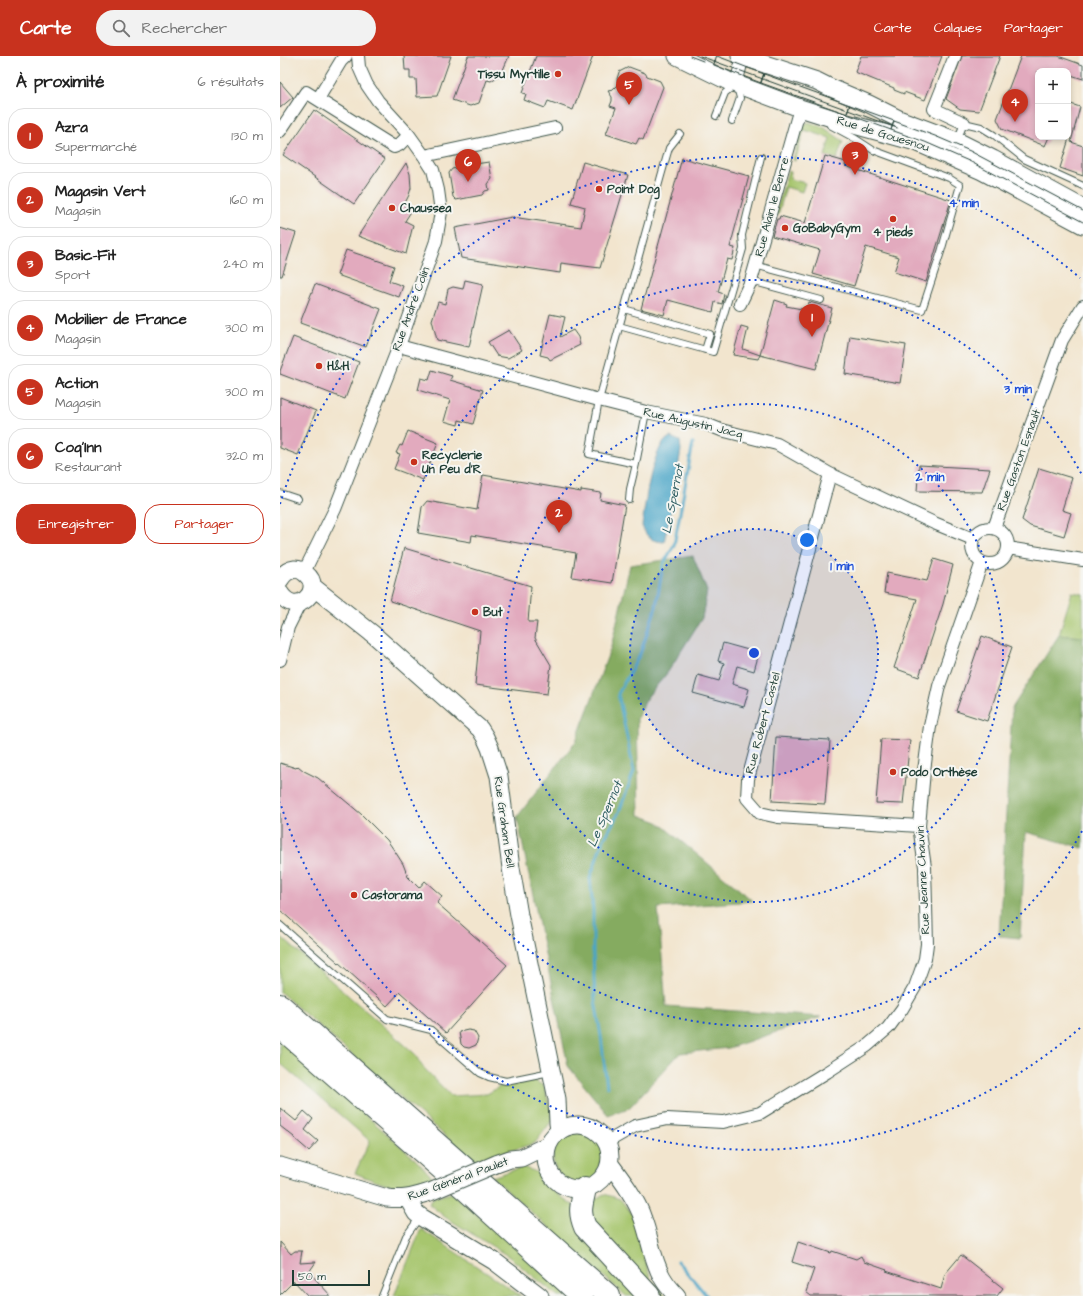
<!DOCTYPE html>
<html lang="fr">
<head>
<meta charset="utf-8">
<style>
  body { margin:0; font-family:"Architects Daughter",sans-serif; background:#f2f2f2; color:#222 }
  .controls { position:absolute; right:12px; top:12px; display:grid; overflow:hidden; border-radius:8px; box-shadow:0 2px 6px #0003 }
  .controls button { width:36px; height:36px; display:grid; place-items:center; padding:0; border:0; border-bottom:1px solid #e0e0e0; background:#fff; color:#222; font:20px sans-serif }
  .scale { position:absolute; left:12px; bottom:10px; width:78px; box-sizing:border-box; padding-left:4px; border:2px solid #1f3d34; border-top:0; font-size:11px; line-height:14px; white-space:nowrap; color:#1f3d34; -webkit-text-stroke:3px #f6f6f2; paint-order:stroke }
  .you { position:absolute; left:527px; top:484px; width:14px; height:14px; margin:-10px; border:3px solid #fff; border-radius:50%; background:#1a73e8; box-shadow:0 0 0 6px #1a73e833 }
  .badge { display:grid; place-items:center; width:26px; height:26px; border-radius:50%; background:#c8321e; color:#fff; font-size:13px; font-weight:700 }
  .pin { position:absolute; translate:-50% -33px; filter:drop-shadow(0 1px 2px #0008) }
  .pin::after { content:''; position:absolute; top:21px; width:14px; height:12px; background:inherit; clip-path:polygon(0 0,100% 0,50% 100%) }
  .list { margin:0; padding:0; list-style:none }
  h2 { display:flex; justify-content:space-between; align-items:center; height:52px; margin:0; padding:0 16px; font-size:17px }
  h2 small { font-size:13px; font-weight:400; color:#767676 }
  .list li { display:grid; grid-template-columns:26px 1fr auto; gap:12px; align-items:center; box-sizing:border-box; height:56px; margin:0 8px 8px; padding:0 8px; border:1px solid #e0e0e0; border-radius:16px }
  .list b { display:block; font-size:15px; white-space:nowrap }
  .list p { margin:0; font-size:13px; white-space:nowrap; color:#767676 }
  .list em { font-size:13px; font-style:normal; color:#767676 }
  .actions { display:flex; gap:8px; padding:12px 16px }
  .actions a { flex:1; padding:9px 0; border:1px solid #c8321e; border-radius:16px; text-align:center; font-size:14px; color:#c8321e }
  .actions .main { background:#c8321e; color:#fff }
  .icon { flex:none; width:22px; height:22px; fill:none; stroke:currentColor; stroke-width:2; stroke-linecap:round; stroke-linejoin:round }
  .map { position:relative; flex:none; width:803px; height:1240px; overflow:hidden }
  header { display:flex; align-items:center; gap:24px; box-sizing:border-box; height:56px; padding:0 20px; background:#c8321e; color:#fff }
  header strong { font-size:19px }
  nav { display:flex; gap:22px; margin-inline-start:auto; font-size:14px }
  .search { width:280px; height:36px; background:#f2f2f2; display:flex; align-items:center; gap:10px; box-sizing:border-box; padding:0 14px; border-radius:22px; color:#767676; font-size:15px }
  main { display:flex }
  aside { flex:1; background:#fff }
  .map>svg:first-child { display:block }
  .green { fill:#a7c66e; stroke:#638251 }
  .forest { fill:#85ab61; stroke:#52744a }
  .water { fill:#49a5c7; stroke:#34717e }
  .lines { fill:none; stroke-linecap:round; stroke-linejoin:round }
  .stream { stroke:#49a5c7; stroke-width:3 }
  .building { fill:#e2aabe }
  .lane-casing { stroke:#3f564b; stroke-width:8 }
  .street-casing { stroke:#3f564b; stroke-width:14 }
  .secondary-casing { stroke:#3f564b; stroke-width:19 }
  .highway-casing { stroke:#3f564b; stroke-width:24 }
  .lane { stroke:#fff; stroke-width:6 }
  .street { stroke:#fff; stroke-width:12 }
  .secondary { stroke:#fff; stroke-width:17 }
  .highway { stroke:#fff; stroke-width:22 }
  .tram { stroke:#1f3d34; stroke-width:1 }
  .secondary-bridge-casing { stroke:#3f564b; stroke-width:19; stroke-linecap:butt }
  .secondary-bridge { stroke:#fff; stroke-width:17 }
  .ring { fill:none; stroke:#1d4ed8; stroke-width:2; stroke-dasharray:2 4 }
  .poi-dot { fill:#c8321e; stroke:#f6f6f2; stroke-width:1.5 }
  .labels { text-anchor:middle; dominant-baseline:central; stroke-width:4; stroke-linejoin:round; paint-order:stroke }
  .poi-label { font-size:12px; font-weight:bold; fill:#1f3d34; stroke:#f6f6f2; text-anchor:start }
  .street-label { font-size:12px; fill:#1f3d34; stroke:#f6f6f2 }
  .water-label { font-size:13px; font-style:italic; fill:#2c5c60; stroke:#f6f6f2 }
  .centre { fill:#1d4ed8; stroke:#f6f6f2; stroke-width:2 }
  .ring-label { font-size:12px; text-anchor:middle; font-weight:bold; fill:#1d4ed8; stroke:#f6f6f2; stroke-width:4; stroke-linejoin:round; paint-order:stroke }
</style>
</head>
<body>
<header>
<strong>Carte</strong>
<div class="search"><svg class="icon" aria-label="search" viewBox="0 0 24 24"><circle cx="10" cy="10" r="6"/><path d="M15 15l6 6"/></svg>Rechercher</div>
<nav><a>Carte</a><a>Calques</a><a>Partager</a></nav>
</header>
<main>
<aside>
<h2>À proximité<small>6 résultats</small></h2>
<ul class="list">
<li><span class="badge">1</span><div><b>Azra</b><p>Supermarché</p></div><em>130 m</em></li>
<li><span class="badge">2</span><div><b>Magasin Vert</b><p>Magasin</p></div><em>160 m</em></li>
<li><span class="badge">3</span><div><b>Basic-Fit</b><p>Sport</p></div><em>240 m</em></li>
<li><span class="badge">4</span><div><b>Mobilier de France</b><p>Magasin</p></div><em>300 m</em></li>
<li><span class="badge">5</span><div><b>Action</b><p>Magasin</p></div><em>300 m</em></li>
<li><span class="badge">6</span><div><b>Coq'Inn</b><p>Restaurant</p></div><em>320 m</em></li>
</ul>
<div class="actions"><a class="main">Enregistrer</a><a>Partager</a></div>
</aside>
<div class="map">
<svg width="803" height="1240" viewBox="0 0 803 1240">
  <rect width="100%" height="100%" fill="#f6f6f2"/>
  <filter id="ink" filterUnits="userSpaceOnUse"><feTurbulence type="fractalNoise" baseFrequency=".025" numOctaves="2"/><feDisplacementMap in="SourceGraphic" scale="8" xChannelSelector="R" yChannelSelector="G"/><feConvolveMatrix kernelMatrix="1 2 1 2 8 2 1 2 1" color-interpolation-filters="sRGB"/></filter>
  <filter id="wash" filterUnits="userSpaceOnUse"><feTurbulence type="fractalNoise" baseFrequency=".012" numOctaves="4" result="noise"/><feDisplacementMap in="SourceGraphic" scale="16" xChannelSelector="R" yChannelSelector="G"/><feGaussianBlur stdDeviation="0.9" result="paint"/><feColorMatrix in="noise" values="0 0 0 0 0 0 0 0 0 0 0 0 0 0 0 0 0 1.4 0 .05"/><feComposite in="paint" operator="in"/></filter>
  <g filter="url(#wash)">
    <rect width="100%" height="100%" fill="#f2e5ce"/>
    <path class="green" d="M528,66L543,71L563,85L557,103L545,100L550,82L524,74L515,105L513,104L523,70L525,68Z
      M508,115L511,116L510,123L525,127L522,136L506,131L498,159L495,158Z
      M792,536L803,538V581L779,579Z
      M0,880L134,997L142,1010L171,1040L207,1038L221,1030L253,1024L264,1030L273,1063L255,1087L195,1106L0,936Z
      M0,983L134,1102L153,1122C146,1124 137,1129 130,1130C111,1133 92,1124 75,1117L90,1085L0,1007Z
      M273 1101a26 26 0 1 1 52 0a26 26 0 1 1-52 0Z
      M244,1111L258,1117L266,1130L297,1152L365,1240H346L212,1121Z
      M172,1137L291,1240H278L228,1200L165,1161L149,1148L154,1141Z
      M324,1138L340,1143L353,1159L359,1185L371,1224L386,1240H381L332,1187L311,1171L312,1145Z
      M141,1173L241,1240H114Z"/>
    <path class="forest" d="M413,500L427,535L422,562L388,616L368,640L357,662L359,759L378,766L473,845L378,852L386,950L541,961L449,992L400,997L349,1052L328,1059L288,1010L237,761L296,685L331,591L350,509Z
      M779,579L803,581V792L746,776L740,882L719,880L732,652Z"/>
    <path class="water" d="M390,381L400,385L401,394L391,455L384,486C371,485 367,482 362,470C365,450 371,390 390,381Z"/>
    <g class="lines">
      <path class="stream" d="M327,1031L321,980L315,944L313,897V854L310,822L322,787L339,756L354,715L338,638L360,598L376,551L383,509L394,489L413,387
        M397,1205L427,1240"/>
    </g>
    <g id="blocks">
      <path class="building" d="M124,0H171L157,40L137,41L136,23H130V14H125Z
        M188,0H229L223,14H222L220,19L211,25L207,24L199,47L190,50L172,44Z
        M256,0H313L293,54L268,45L265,52L244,44L246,38L242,37Z
        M581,0H662L645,44L624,36V38L614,34V32L575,16Z
        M682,0H720L699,55L680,53L666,43Z
        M741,0H778L803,9V23L788,18V15H758V81H769L765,90L722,73L717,63Z
        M349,11L365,17L367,20L380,25L383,31L363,84L359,82L356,88L326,78L336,52L330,50L332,45V41L328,35L333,34L339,28L337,23L339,16Z
        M0,26L13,41L0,52Z
        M788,47L800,51L791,86L803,90V120L780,112L788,86Z
        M34,54L105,103L74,148L3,99Z
        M545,100L566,106L565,110L671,144L646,226L614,216L619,201L586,191L574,230L533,218L540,194L492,180L497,163H499L500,160L525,167Z
        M402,102L469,120L450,191L455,192L452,204L447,203L438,236L444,238L442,248L435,246L433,256L388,244L384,259L361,253Z
        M209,106L212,123L208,128L209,134L205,135L202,139L176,144L173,141L169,117L172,113L186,110L191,115L195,108Z
        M303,106L348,119L320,212L281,207L280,217L181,202L175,172L232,161L301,171L305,151L291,147Z
        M126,107L130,118L131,132L129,139L124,149L132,154L125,165L133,169L126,198L78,180Z
        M0,172L16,177L2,220H0Z
        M66,194L114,210L109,225L123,230L119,241L57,219Z
        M185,224L203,228L189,291L157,284L152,264L158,246L165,248L168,233L173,231L183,233Z
        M35,228L101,253L86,291L20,267Z
        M495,244L507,248L506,250L527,254L529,246L552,252L536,313L480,299Z
        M270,258L285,261L280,281L293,274L298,281L300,289L270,304L268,301L260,299Z
        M461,270L468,272L463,293L480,299L478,303L453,299Z
        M229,274L242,294L228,302L217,300L208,286Z
        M570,280L626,289L620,327L565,318Z
        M13,281L79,306L65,343L0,318V315Z
        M152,314L172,320L170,324L203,334L193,368L179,364L178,369L164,365L170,344L138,334L141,322L149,324Z
        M0,341L36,355L18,399L0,392Z
        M128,375L158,387L143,424L114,413L120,398L116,397L120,389L122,390Z
        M639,409L710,413L702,436L637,435Z
        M759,412L792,422L782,454L791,457L784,480L750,470L742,464Z
        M203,419L301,436V434L321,437L320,444L345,449L332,527L292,521L296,497L192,479L191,486L138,477L142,451L147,445L197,454Z
        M124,492L251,530L248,566H257L255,582L271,609L267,638L195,629L200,575L110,545Z
        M654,503L673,509L663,548L639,621L614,612L637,543L604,537L607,517L647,525Z
        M702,580L732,591L707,665L676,655Z
        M443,587L479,597L474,615L457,610L452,628L469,633L464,651L413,637L418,619L439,625L444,607L438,605Z
        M496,681L550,684L545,748L492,745Z
        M601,683L630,684L623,748L596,747Z
        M0,707L16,712L18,710L24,715L38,722L81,758L107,784L116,797L123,808L128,821L139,832L145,825L162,840L157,847L227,909L166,977L120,936L107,950L0,854Z
        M188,974L194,975L198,982L196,989L189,992L184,991L181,988L179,976Z
        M0,1052L16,1065L24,1055L33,1063L25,1074L38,1085L29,1095L14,1082V1081L0,1070Z
        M0,1186L11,1198L15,1195H22L20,1207L36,1206L29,1216L51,1240H28L14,1225L0,1239Z
        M518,1186L551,1197L552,1195L576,1203L581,1200L584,1206L607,1214L606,1215L661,1233L665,1218L681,1199L723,1232L717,1240H531L526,1236L534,1213L512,1206Z"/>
    </g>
  </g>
  <g filter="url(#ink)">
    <use href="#blocks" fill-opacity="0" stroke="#3f564b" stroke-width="1"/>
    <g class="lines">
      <g class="lane-casing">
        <path id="lane" d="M436,60L445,37L456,28L460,42L452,65
          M677,85L684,67L701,71L714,79L744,103L803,130
          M475,209L642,254L661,196L680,129L669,122L593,94L576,83L550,69
          M471,225L541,244
          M344,253L430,278L425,294
          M339,270L433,296L463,193L462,179L481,101
          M356,408L309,398L319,344L381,120L389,92L400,78
          M0,437L18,443
          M349,444L350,433L356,408L366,356
          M0,869L107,963L151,974L200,1017L209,1021L226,1025L270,1016
          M102,1240L126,1180L140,1161"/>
      </g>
      <g class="street-casing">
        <path id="street" d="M675,0L654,53L684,67
          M456,28L463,0
          M38,43L61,5L66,0
          M0,75L26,36L114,91L119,89L129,79
          M144,100L275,72
          M460,248L471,225L520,52
          M119,290L319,344L366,356L426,368L441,374L497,388L550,418L654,467L693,483
          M550,418L468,723L467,742L480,757L498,761L639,770
          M692 490a18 18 0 1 1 36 0a18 18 0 1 1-36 0Z
          M714,472L782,284L803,250
          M728,492L803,504
          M24,516L55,453L119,290L156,185L161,156L158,134L153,114L144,100L129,79L98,45L87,29L79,11L78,0
          M0,604L8,571L20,547
          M327,1086L355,1070L387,1063L443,1066L480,1057L547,1016L587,990L608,972L622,953L635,931L645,903L647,888L645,811L639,770L644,715L650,670L659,630L702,506"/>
      </g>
      <g class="secondary-casing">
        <path id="secondary" d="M397,0L448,25L520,52L567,67L636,86L702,115L803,169
          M460,0L537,25L549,31L589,48L621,64L677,85L713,103L803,152
          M0,524C3,518 8,514 15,513C19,513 23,515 26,518C45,533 16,563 0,537
          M32,530L94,579L192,666L200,673L205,681L210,692L219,720L231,812L239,859L277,1043L278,1067L279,1074
          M266 1101a32 32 0 1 1 64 0a32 32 0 1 1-64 0Z
          M216,1108L230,1103L241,1102L268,1089
          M330,1108C342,1124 357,1144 363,1163C370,1182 372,1203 382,1221C386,1228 391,1234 397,1240
          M0,1110L107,1142C125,1144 133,1141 150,1136
          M128,1143L136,1157L141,1161L214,1205L260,1240"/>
      </g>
      <g class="highway-casing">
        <path id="highway" d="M0,949L329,1240
          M0,971L187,1135L302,1240
          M305,1132C302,1149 298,1154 305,1171L369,1240"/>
      </g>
      <use href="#lane" class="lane"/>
      <use href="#street" class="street"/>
      <use href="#secondary" class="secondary"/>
      <use href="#highway" class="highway"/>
      <path class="tram" d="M410,0L423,5
        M420,0L617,72
        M437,0L484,18L481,27L434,9Z
        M484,18L570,49L567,58L481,27Z
        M570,49L614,65L611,74L567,58Z
        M803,155L690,95L655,80L614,65L611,74L645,86L691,106L803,166"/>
      <g class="secondary-bridge-casing">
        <path id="secondary-bridge" d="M150,1136L216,1108"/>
      </g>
      <use href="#secondary-bridge" class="secondary-bridge"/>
    </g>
  </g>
  <circle cx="474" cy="597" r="124" fill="#1d4ed8" fill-opacity=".12"/>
  <g class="ring">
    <circle cx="474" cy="597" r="124"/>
    <circle cx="474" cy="597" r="249"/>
    <path d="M802 775A373 373 0 1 1 802 419"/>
    <path d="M800 972A497 497 0 0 1 0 746M0 448A497 497 0 0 1 800 222"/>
  </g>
  <g class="poi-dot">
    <circle cx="278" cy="18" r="4"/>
    <circle cx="319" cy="133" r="4"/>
    <circle cx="112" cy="152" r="4"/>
    <circle cx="613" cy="163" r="4"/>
    <circle cx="505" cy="172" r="4"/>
    <circle cx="39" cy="310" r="4"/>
    <circle cx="134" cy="406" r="4"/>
    <circle cx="195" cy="556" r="4"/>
    <circle cx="613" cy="716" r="4"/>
    <circle cx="74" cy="839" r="4"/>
  </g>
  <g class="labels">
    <g class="poi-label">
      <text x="270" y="18" text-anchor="end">Tissu Myrtille</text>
      <text x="327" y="133">Point Dog</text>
      <text x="120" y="152">Chaussea</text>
      <text x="513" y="172">GoBabyGym</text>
      <text x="613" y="176" text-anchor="middle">4 pieds</text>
      <text x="47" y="310">H&amp;H</text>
      <text x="142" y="399">Recyclerie<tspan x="142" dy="14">Un Peu d'R</tspan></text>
      <text x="203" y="556">But</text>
      <text x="621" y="716">Podo Orthèse</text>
      <text x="82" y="839">Castorama</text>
    </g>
    <g class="street-label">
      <text transform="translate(603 78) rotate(17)">Rue de Gouesnou</text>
      <text transform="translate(492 151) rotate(-75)">Rue Alain le Berre</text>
      <text transform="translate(131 253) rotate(-70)">Rue André Colin</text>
      <text transform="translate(413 367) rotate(13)">Rue Augustin Jacq</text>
      <text transform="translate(739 404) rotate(-70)">Rue Gaston Esnault</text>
      <text transform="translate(483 667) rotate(-75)">Rue Robert Castel</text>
      <text transform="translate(224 766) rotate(82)">Rue Graham Bell</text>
      <text transform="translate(643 824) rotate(-93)">Rue Jeanne Chauvin</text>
      <text transform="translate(178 1123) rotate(-20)">Rue Général Paulet</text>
    </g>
    <g class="water-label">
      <text transform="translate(393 443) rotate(-79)">Le Spernot</text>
      <text transform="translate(325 758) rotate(-67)">Le Spernot</text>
    </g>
  </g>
  <circle cx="474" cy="597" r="6" class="centre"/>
  <g class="ring-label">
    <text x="684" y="151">4 min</text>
    <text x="738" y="337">3 min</text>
    <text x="650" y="425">2 min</text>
    <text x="562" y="514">1 min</text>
  </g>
</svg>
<div class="controls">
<button>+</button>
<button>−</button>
</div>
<div class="scale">50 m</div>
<div class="you"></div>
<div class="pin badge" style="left:532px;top:281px">1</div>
<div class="pin badge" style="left:279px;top:477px">2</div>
<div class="pin badge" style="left:575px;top:119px">3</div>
<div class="pin badge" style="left:735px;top:66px">4</div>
<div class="pin badge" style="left:349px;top:49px">5</div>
<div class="pin badge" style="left:188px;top:126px">6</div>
</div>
</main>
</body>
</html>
